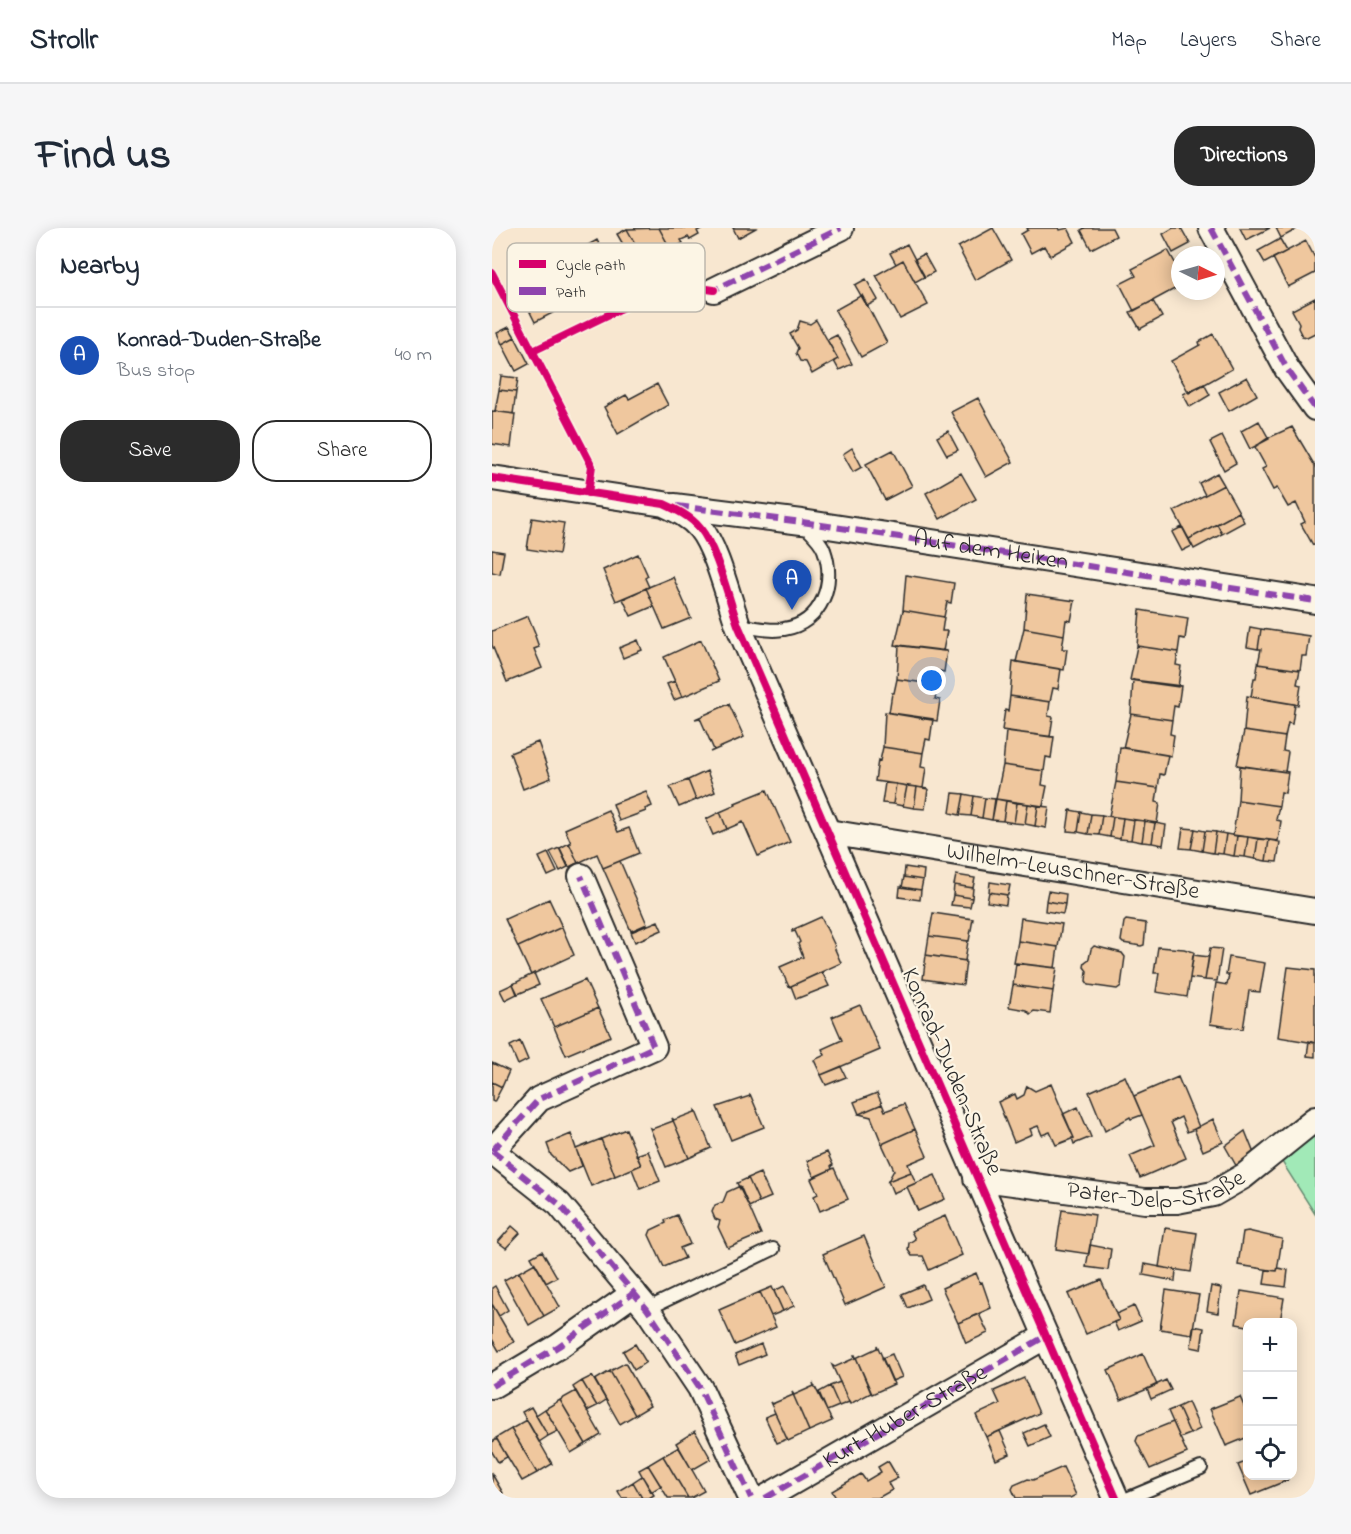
<!DOCTYPE html>
<html lang="en">
<head>
<meta charset="utf-8">
<style>
  body { margin:0; font-family:"Indie Flower",sans-serif; background:#f6f6f7; color:#1f2937 }
  .controls { position:absolute; right:18px; bottom:18px; display:grid; overflow:hidden; border-radius:12px; box-shadow:0 3px 15px #0003 }
  .controls button { width:54px; height:54px; display:grid; place-items:center; padding:0; border:0; border-bottom:2px solid #e0e1e3; background:#fff; color:#1f2937; font:30px sans-serif }
  .compass { position:absolute; left:679px; top:18px; width:54px; height:54px; border-radius:50%; background:#fff; box-shadow:0 3px 15px #0003; rotate:95deg }
  .you { position:absolute; left:440px; top:453px; width:21px; height:21px; margin:-15px; border:4px solid #fff; border-radius:50%; background:#1a73e8; box-shadow:0 0 0 9px #1a73e833 }
  .badge { display:grid; place-items:center; width:39px; height:39px; border-radius:50%; background:#2b2b2b; color:#fff; font-size:20px; font-weight:700 }
  .pin { position:absolute; translate:-50% -50px; filter:drop-shadow(0 2px 3px #0008) }
  .pin::after { content:''; position:absolute; top:32px; width:21px; height:18px; background:inherit; clip-path:polygon(0 0,100% 0,50% 100%) }
  .list { margin:0; padding:0; list-style:none }
  h2 { display:flex; justify-content:space-between; align-items:center; height:78px; margin:0; padding:0 24px; font-size:26px }
  h2 small { font-size:20px; font-weight:400; color:#747a83 }
  .list li { display:grid; grid-template-columns:39px 1fr auto; gap:18px; align-items:center; box-sizing:border-box; height:96px; padding:0 24px; border-top:2px solid #e0e1e3 }
  .list b { display:block; font-size:22px; white-space:nowrap }
  .list p { margin:0; font-size:20px; white-space:nowrap; color:#747a83 }
  .list em { font-size:20px; font-style:normal; color:#747a83 }
  .actions { display:flex; gap:12px; padding:18px 24px }
  .actions a { flex:1; padding:14px 0; border:2px solid #2b2b2b; border-radius:24px; text-align:center; font-size:21px; color:#2b2b2b }
  .actions .main { background:#2b2b2b; color:#fff }
  .icon { flex:none; width:33px; height:33px; fill:none; stroke:currentColor; stroke-width:2; stroke-linecap:round; stroke-linejoin:round }
  .map { position:relative; flex:none; width:823px; height:1270px; overflow:hidden; border-radius:24px }
  header { display:flex; align-items:center; gap:36px; box-sizing:border-box; height:84px; padding:0 30px; background:#fff; border-bottom:2px solid #e0e1e3 }
  header strong { font-size:28px }
  nav { display:flex; gap:33px; margin-inline-start:auto; font-size:21px }
  .intro { display:flex; align-items:center; justify-content:space-between; box-sizing:border-box; height:144px; padding:0 36px }
  h1 { margin:0; font-size:42px }
  .button { padding:15px 27px; border-radius:24px; background:#2b2b2b; color:#fff; font-size:21px; font-weight:700 }
  main { display:flex; gap:36px; padding:0 36px }
  aside { flex:1; background:#fff; border-radius:24px; box-shadow:0 3px 15px #0003 }
  .map>svg:first-child { display:block }
  .green { fill:#a1e9b7; stroke:#668a71; stroke-width:1.5 }
  .building { fill:#efc79e; stroke:#2b2b2b; stroke-width:1.5 }
  .lines { fill:none; stroke-linecap:round; stroke-linejoin:round }
  .lane-casing { stroke:#2b2b2b; stroke-width:16 }
  .street-casing { stroke:#2b2b2b; stroke-width:28 }
  .lane { stroke:#fcf5e5; stroke-width:12 }
  .street { stroke:#fcf5e5; stroke-width:24 }
  .quiet { stroke:#8e44ad; stroke-width:6; stroke-dasharray:12 6; stroke-linecap:butt }
  .cycleway-casing { stroke:#fcf5e5; stroke-width:11 }
  .cycleway { stroke:#d6006c; stroke-width:8 }
  .labels { text-anchor:middle; dominant-baseline:central; stroke-width:4.5; stroke-linejoin:round; paint-order:stroke }
  .street-label { font-size:24px; fill:#2b2b2b; stroke:#fcf5e5 }
  .key { fill:#fcf5e5; stroke:#bdb8ad; stroke-width:1.5 }
  .key-label { font-size:16px; fill:#2b2b2b }
</style>
</head>
<body>
<header>
<strong>Strollr</strong>
<nav><a>Map</a><a>Layers</a><a>Share</a></nav>
</header>
<div class="intro"><h1>Find us</h1><a class="button">Directions</a></div>
<main>
<aside>
<h2>Nearby<small></small></h2>
<ul class="list">
<li><span class="badge" style="background:#1a4fb4">A</span><div><b>Konrad-Duden-Straße</b><p>Bus stop</p></div><em>40 m</em></li>
</ul>
<div class="actions"><a class="main">Save</a><a>Share</a></div>
</aside>
<div class="map">
<svg width="823" height="1270" viewBox="0 0 823 1270">
  <rect width="100%" height="100%" fill="#f8e7d0"/>
  <filter id="ink" filterUnits="userSpaceOnUse"><feTurbulence type="fractalNoise" baseFrequency=".0167" numOctaves="2"/><feDisplacementMap in="SourceGraphic" scale="12" xChannelSelector="R" yChannelSelector="G"/><feConvolveMatrix kernelMatrix="1 2 1 2 8 2 1 2 1" color-interpolation-filters="sRGB"/></filter>
  <g filter="url(#ink)">
    <path class="green" d="M823,907V986L790,934Z"/>
    <path class="building" d="M167,0H211L205,3L207,7L198,12L196,9L189,12L191,15L179,22Z
      M167,0L179,22L154,35L135,1Z
      M241,0H264L246,10Z
      M501,0L519,32L483,52L466,19Z
      M535,0H567L568,2L576,0L583,14L558,28L552,18L539,25L529,6L536,2Z
      M593,0H620L624,8L599,21L589,2Z
      M681,0H689L698,16L681,25L671,6Z
      M748,0H778L754,12Z
      M784,0H807L789,10Z
      M135,1L145,19L136,25L125,6Z
      M788,11L795,23L773,35L766,23Z
      M105,12L125,49L96,64L76,28Z
      M814,13L823,30V45L796,59L781,30Z
      M415,16L432,49L423,54L411,32L404,36L398,25Z
      M676,22L688,44V58L642,83L628,56L644,48L640,41Z
      M432,26L442,44L433,49L423,31Z
      M411,32L436,77L408,91L384,47Z
      M57,41L76,77L43,94L22,52L35,45L38,52Z
      M374,51L386,72L375,78L363,57Z
      M370,67L395,115L369,129L343,82Z
      M823,70V105L815,109L810,108L806,100L807,95L800,82Z
      M661,73L670,89L648,101L638,84Z
      M324,92L346,131L320,146L314,134L308,133L304,125L306,120L298,106L305,102L308,93L318,96Z
      M17,99L23,109L10,116L5,105Z
      M721,106L740,141L697,165L679,133L708,117L707,114Z
      M345,107L360,136L347,142L342,133L346,131L335,112Z
      M23,109L37,136L24,143L10,116Z
      M9,148L26,150L24,164L7,162Z
      M755,149L765,167L737,183L727,164Z
      M165,156L176,177L126,206L112,179L134,167L137,171Z
      M712,156L718,167L698,179L691,166Z
      M7,162L24,164L21,186L3,183Z
      M486,170L521,234L494,249L459,184Z
      M0,183L23,186L19,219L0,216Z
      M767,193L777,211L758,221L749,203Z
      M800,199L823,238V315L821,317L809,296L813,294L804,275L796,279L785,260L781,262L770,241L774,239L763,219L776,210Z
      M456,203L466,222L455,227L445,209Z
      M730,208L744,235L732,242L718,214Z
      M360,220L370,239L361,244L351,226Z
      M401,222L420,258L393,272L374,236Z
      M469,245L484,271L448,291L434,265Z
      M725,245L732,257L713,267L707,255Z
      M732,257L747,284L697,311L682,283Z
      M747,284L752,294L730,306L725,296Z
      M40,290L72,295L67,326L35,321Z
      M725,296L730,306L702,321L697,311Z
      M690,299L700,318L690,323L680,304Z
      M0,322L12,324L8,346L0,344Z
      M146,326L156,348L153,350L157,359L124,373L111,342Z
      M414,347L462,355L459,375L455,374L452,389L411,382Z
      M181,349L199,390L172,401L154,360Z
      M154,360L162,378L139,388L131,371Z
      M535,366L583,373L579,393L574,392L572,407L532,400Z
      M411,382L452,389L450,403H455L451,423L403,417Z
      M648,382L696,390L693,411L688,410L686,424L645,418Z
      M36,388L44,407L43,408L47,419L42,421L50,440L15,454L0,417V403Z
      M758,399L769,401L766,421L755,419Z
      M532,400L572,407L570,421H575L572,442L524,434Z
      M769,401L817,408L814,428H810L808,442L766,436L769,421H766Z
      M146,412L150,422L131,430L127,420Z
      M209,412L227,453L190,469L172,429Z
      M407,417L455,423L452,444L448,443L446,457L405,451Z
      M645,418L686,424L684,437L689,438L686,459L638,452Z
      M521,433L569,441L566,461L561,460L558,474L518,468Z
      M766,436L808,442L805,456L809,457L806,477L759,469L762,450H764Z
      M405,451L446,457L443,471L448,472L445,493L397,485L400,465H402Z
      M641,452L689,458L686,479L682,478L680,492L639,486Z
      M183,453L190,469L182,472L175,456Z
      M518,468L558,474L556,488L561,489L558,509L510,502L513,482L516,483Z
      M755,468L803,476L800,496L796,495L793,509L752,503Z
      M237,476L252,509L218,524L222,522L208,490L203,491Z
      M393,484L441,491L438,512L434,511L431,525L391,519Z
      M639,486L680,492L678,506L682,507L679,528L631,520Z
      M514,503L562,509L559,530L554,529L552,543L511,537Z
      M752,503L793,509L791,523L796,524L793,544L745,537Z
      M46,514L59,550L31,561L18,525Z
      M391,519L431,525L429,539L434,540L431,560L383,553L386,532L388,533Z
      M628,519L676,527L672,547L668,546L666,560L624,554Z
      M511,537L552,543L550,557L555,558L551,578L504,571Z
      M748,538L796,544L793,565L789,564L787,578L746,572Z
      M215,543L223,564L204,572L196,552Z
      M196,552L204,572L187,579L178,559Z
      M624,554L666,560L664,574L668,575L665,595L617,588Z
      M393,555L404,556L401,576L390,575Z
      M404,556L415,558L411,578L401,576Z
      M415,558L425,559L422,580L411,578Z
      M425,559L436,561L433,581L422,580Z
      M275,562L298,614L266,628L251,594L235,601L228,584L244,577L243,575Z
      M154,563L160,578L153,581L154,583L127,593L121,576Z
      M461,565L472,566L468,587L458,585Z
      M472,566L482,568L479,588L468,587Z
      M482,568L493,570L490,590L479,588Z
      M493,570L503,571L500,592L490,590Z
      M504,571L514,573L511,593L500,592Z
      M746,572L787,578L784,592L789,593L786,613L741,607Z
      M514,573L525,575L522,595L511,593Z
      M525,575L536,576L533,596L522,595Z
      M536,576L546,578L543,598L533,596Z
      M546,578L557,579L554,600L543,598Z
      M116,582L126,604L137,600L147,625L111,640L105,626L86,635L77,615H79L73,601Z
      M578,582L589,584L586,604L575,603Z
      M228,584L235,601L221,607L214,591Z
      M589,584L599,586L596,606L586,604Z
      M599,586L610,587L607,607L596,606Z
      M610,587L621,589L618,609L607,607Z
      M621,589L631,590L628,611L618,609Z
      M631,590L642,592L639,612L628,611Z
      M642,592L653,593L650,614L639,612Z
      M653,593L663,595L660,615L650,614Z
      M663,595L674,597L671,617L660,615Z
      M691,600L703,601L699,621L688,620Z
      M703,601L713,603L710,623L699,621Z
      M713,603L724,604L721,625L710,623Z
      M724,604L734,606L731,626L721,625Z
      M734,606L745,608L742,628L731,626Z
      M745,608L756,609L753,629L742,628Z
      M756,609L766,611L763,631L753,629Z
      M766,611L777,612L774,633L763,631Z
      M777,612L788,614L785,634L774,633Z
      M77,615L86,635L77,639L68,620Z
      M67,620L76,639L68,643L58,624Z
      M56,625L65,644L56,648L47,629Z
      M128,633L155,696L139,703L111,640Z
      M413,639L432,642L431,652L412,649Z
      M464,647L483,650L481,660L462,657Z
      M412,649L431,652L429,662L410,659Z
      M498,654L518,657L516,667L497,664Z
      M462,657L481,660L480,670L461,667Z
      M408,659L429,662L428,672L407,669Z
      M556,663L574,666L573,676L554,673Z
      M497,664L515,667L514,677L495,674Z
      M461,667L480,670L478,679L459,677Z
      M57,671L70,699L26,719L13,691Z
      M554,673L573,676L571,686L553,683Z
      M441,685L481,691L477,713L437,708Z
      M329,689L343,718L342,719L349,735L297,759L288,739L311,729L306,716L308,714L303,703L300,704V702Z
      M529,690L570,696L566,719L526,713Z
      M634,692L653,695L654,697L652,717L649,718L631,715L629,713L632,694Z
      M166,693L170,702L143,714L139,704Z
      M70,699L82,727L39,747L26,719Z
      M437,708L476,713L473,733L434,727Z
      M526,713L566,719L563,740L522,735Z
      M602,718L630,725L633,729L629,758L625,761L597,757L594,753L595,743L592,739L593,734L597,731L599,721Z
      M666,719L692,721L702,724L695,769L664,764L667,745H662Z
      M718,720L730,721L725,753L713,752Z
      M434,727L474,733L471,757L431,751Z
      M701,727L717,729L713,752L698,750Z
      M737,729L773,735L768,764L757,763L751,801L718,796L724,755L735,757L737,747H734Z
      M524,735L565,740L561,763L521,757Z
      M796,739L823,742V815L786,809Z
      M330,744L337,758L304,771L299,758Z
      M42,745L47,757L26,766L21,756Z
      M93,752L106,780L62,799L49,771Z
      M21,756L25,766L13,772L8,762Z
      M521,757L561,763L558,785L542,783L538,786L534,782L517,779Z
      M368,777L388,822L329,847L322,832L333,827L330,821L350,812L340,789Z
      M106,780L119,808L74,827L62,799Z
      M28,813L36,832L26,837L18,818Z
      M817,813L823,815V829L815,828Z
      M0,835L17,843L10,859L0,854Z
      M349,839L354,849L334,857L329,847Z
      M633,848L650,887L639,891L638,889L613,903L597,864Z
      M686,849L707,899L695,904L689,889L679,894L694,930L648,950L638,928L663,917L642,868Z
      M0,854L10,859L2,874L0,873Z
      M559,856L582,910L564,917L558,904L550,907L546,898L538,901L540,906L522,914L506,874L523,866L525,871L532,867L535,858L543,863Z
      M385,865L390,876L367,886L362,874Z
      M258,866L272,899L239,912L225,879L258,868Z
      M390,876L393,883L412,876L423,901L390,916L379,889L367,886Z
      M586,879L599,909L582,916L580,910H582L571,886Z
      M203,881L219,920L197,930L180,890L182,892L203,884Z
      M180,890L197,930L174,939L158,900L160,901L181,893Z
      M721,891L731,914L711,923L702,901Z
      M134,901L149,937L123,948L109,911Z
      M423,901L435,928L416,936L419,944L396,953L402,942L390,916Z
      M753,903L763,928L746,941L733,918Z
      M79,906L90,938L76,944L59,927L55,916Z
      M109,911L123,948L99,958L84,921Z
      M156,923L168,953L148,961L140,941L149,937L144,927Z
      M335,924L341,937L339,938L340,941L322,949L315,933Z
      M342,940L356,971L328,983L322,968L326,966L319,951Z
      M419,944L424,955L401,965L396,953Z
      M268,945L279,969L267,974L256,950Z
      M443,947L453,971L426,983L415,959Z
      M256,950L267,974L257,979L245,955Z
      M248,958L269,1006L236,1020L226,999L228,993L223,991L220,984L223,977L231,974L235,964Z
      M570,982L603,987L597,1026L564,1021Z
      M185,987L198,1016L188,1020L193,1030L172,1039L157,1007L159,1002L174,995L173,992Z
      M453,988L470,1027L437,1042L431,1028H420L416,1022L417,1015L423,1011L419,1003Z
      M20,998L28,1005L14,1020L6,1014Z
      M673,1000L705,1005L699,1044L667,1039Z
      M756,1003L790,1011L785,1043L746,1037L751,1004Z
      M372,1008L394,1059L353,1077L331,1026Z
      M598,1017L619,1021L616,1042L594,1039Z
      M50,1023L65,1049L54,1055L39,1029Z
      M43,1035L68,1079L52,1088L27,1044Z
      M653,1036L684,1042L683,1053L651,1047Z
      M786,1040L796,1042L794,1059L772,1056L774,1042L785,1043Z
      M27,1044L52,1088L37,1097L12,1052Z
      M484,1045L488,1055L490,1054L499,1080L466,1095L450,1060Z
      M609,1052L627,1092L594,1106L576,1066Z
      M431,1057L437,1071L416,1080L410,1066Z
      M3,1058L16,1082L7,1088L0,1076V1060Z
      M292,1058L302,1078L291,1083L282,1063Z
      M719,1058L729,1060L726,1085L715,1083Z
      M280,1059L291,1083L279,1088L268,1064Z
      M674,1062L707,1067L700,1106L668,1101Z
      M749,1063L792,1070L788,1094H756V1098L744,1096Z
      M268,1064L284,1099L243,1117L227,1082Z
      M0,1076L22,1114L7,1123L0,1111Z
      M642,1078L649,1093L626,1103L622,1094L627,1092L624,1086Z
      M487,1086L496,1105L474,1115L466,1095Z
      M702,1098L712,1100L709,1121L699,1119Z
      M143,1116L154,1134L142,1142L131,1123Z
      M269,1116L273,1126L247,1137L243,1127Z
      M385,1117L402,1156L380,1166L363,1127L364,1130L385,1120Z
      M400,1126L410,1149L400,1153L390,1130Z
      M651,1126L665,1157L629,1172L616,1142Z
      M362,1127H363L379,1165L358,1176L340,1137L343,1139L363,1130Z
      M133,1135L158,1178L143,1187L118,1143Z
      M118,1143L143,1187L128,1196L103,1152Z
      M100,1148L114,1172L105,1178L90,1153Z
      M532,1150L547,1185L494,1209L484,1187L508,1176L502,1163Z
      M674,1152L679,1162L659,1171L655,1161Z
      M90,1153L105,1178L95,1183L81,1159Z
      M348,1154L357,1174L347,1178L338,1158Z
      M321,1155L340,1193L317,1203L300,1164L302,1167L322,1158Z
      M338,1158L347,1178L335,1183L327,1164Z
      M84,1163L109,1207L94,1216L68,1172Z
      M300,1164L317,1203L296,1213L278,1174L280,1176L301,1167Z
      M748,1169L756,1187V1209L734,1218L718,1181Z
      M68,1172L94,1216L79,1225L53,1181Z
      M696,1174L708,1201L698,1206L686,1179Z
      M39,1179L56,1208L47,1214L30,1184Z
      M686,1179L698,1206L688,1210L676,1183Z
      M53,1181L66,1203L56,1208L44,1187Z
      M283,1185L295,1211L285,1215L273,1189Z
      M35,1192L60,1236L45,1245L19,1201Z
      M681,1194L695,1225L658,1241L644,1213L646,1208Z
      M552,1196L558,1209L538,1218L532,1205Z
      M19,1201L45,1245L30,1253L4,1210Z
      M203,1203L219,1231L200,1242L184,1215Z
      M508,1203L518,1226L504,1232L494,1209Z
      M5,1211L15,1229L6,1234L0,1224V1214Z
      M187,1219L212,1263L199,1270H196L171,1228Z
      M171,1228L196,1270H176L156,1237Z
      M396,1233L406,1250L396,1255L400,1262L386,1270H344L340,1263L369,1246L374,1253L389,1244L386,1239Z
      M756,1233V1248H794L796,1252L759,1267L746,1237Z
      M156,1237L169,1258L159,1264L147,1242Z
      M571,1239L584,1267L578,1270H524L520,1261L522,1257L536,1251L541,1252Z
      M0,1246L11,1265L1,1270H0Z
      M150,1248L162,1267L157,1270H150L141,1254Z
      M141,1254L150,1270H130L126,1263Z"/>
    <g class="lines">
      <g class="lane-casing">
        <path id="lane" d="M246,397C261,399 278,404 292,401C330,395 344,355 332,322C329,313 319,304 312,297
          M155,1081L281,1021
          M637,1270L709,1240"/>
      </g>
      <g class="street-casing">
        <g id="street">
          <path d="M719,0L795,141L823,180"/>
          <path d="M222,62L349,0"/>
          <path d="M0,250L172,276C185,282 198,288 208,300C225,321 236,369 246,397L624,1270"/>
          <path id="s1" d="M182,278L310,294L823,373"/>
          <path id="s2" d="M336,604L823,683"/>
          <path d="M0,923L67,976L155,1081L208,1160L259,1270"/>
          <path d="M0,923L47,871L162,819L89,648"/>
          <path id="s3" d="M484,950L653,973H685L721,966L752,948L823,891"/>
          <path d="M0,1158L67,1118L142,1065"/>
          <path id="s4" d="M273,1270L554,1108"/>
        </g>
      </g>
      <use href="#lane" class="lane"/>
      <use href="#street" class="street"/>
      <path class="quiet" d="M719,0L795,141L823,180
        M216,61L222,62L349,0
        M185,278L310,294L823,373
        M0,923L67,976L155,1081L208,1160L259,1270
        M0,923L47,871L162,819L89,648
        M0,1158L67,1118L142,1065
        M273,1270L554,1108"/>
      <g class="cycleway-casing">
        <path id="cycleway" d="M0,45L100,238L96,265
          M41,123L180,56L222,62
          M0,250L172,276C185,282 198,288 208,300C225,321 236,369 246,397L624,1270"/>
      </g>
      <use href="#cycleway" class="cycleway"/>
    </g>
  </g>
  <g class="labels">
    <g class="street-label">
      <text stroke="none"><textPath href="#s1" startOffset="320">Auf dem Heiken</textPath></text>
      <text stroke="none"><textPath href="#s2" startOffset="248">Wilhelm-Leuschner-Straße</textPath></text>
      <text transform="translate(459 844) rotate(67)">Konrad-Duden-Straße</text>
      <text stroke="none"><textPath href="#s3" startOffset="183">Pater-Delp-Straße</textPath></text>
      <text stroke="none"><textPath href="#s4" startOffset="162">Kurt-Huber-Straße</textPath></text>
    </g>
  </g>
  <rect x="15" y="15" width="198" height="69" rx="9" class="key"/>
  <rect x="27" y="32" width="27" height="8" fill="#d6006c"/>
  <rect x="27" y="59" width="27" height="8" fill="#8e44ad"/>
  <g class="key-label">
    <text x="64" y="42">Cycle path</text>
    <text x="64" y="69">Path</text>
  </g>
</svg>
<div class="controls">
<button>+</button>
<button>−</button>
<button><svg class="icon" aria-label="locate" viewBox="0 0 24 24"><circle cx="12" cy="12" r="6"/><path d="M12 2v4M12 18v4M2 12h4M18 12h4"/></svg></button>
</div>
<svg class="compass" viewBox="-18 -18 36 36"><path d="M0-13l5 13h-10z" fill="#e53935"/><path d="M0 13l5-13h-10z" fill="#747a83"/></svg>
<div class="you"></div>
<div class="pin badge" style="left:300px;top:382px;background:#1a4fb4">A</div>
</div>
</main>
</body>
</html>
